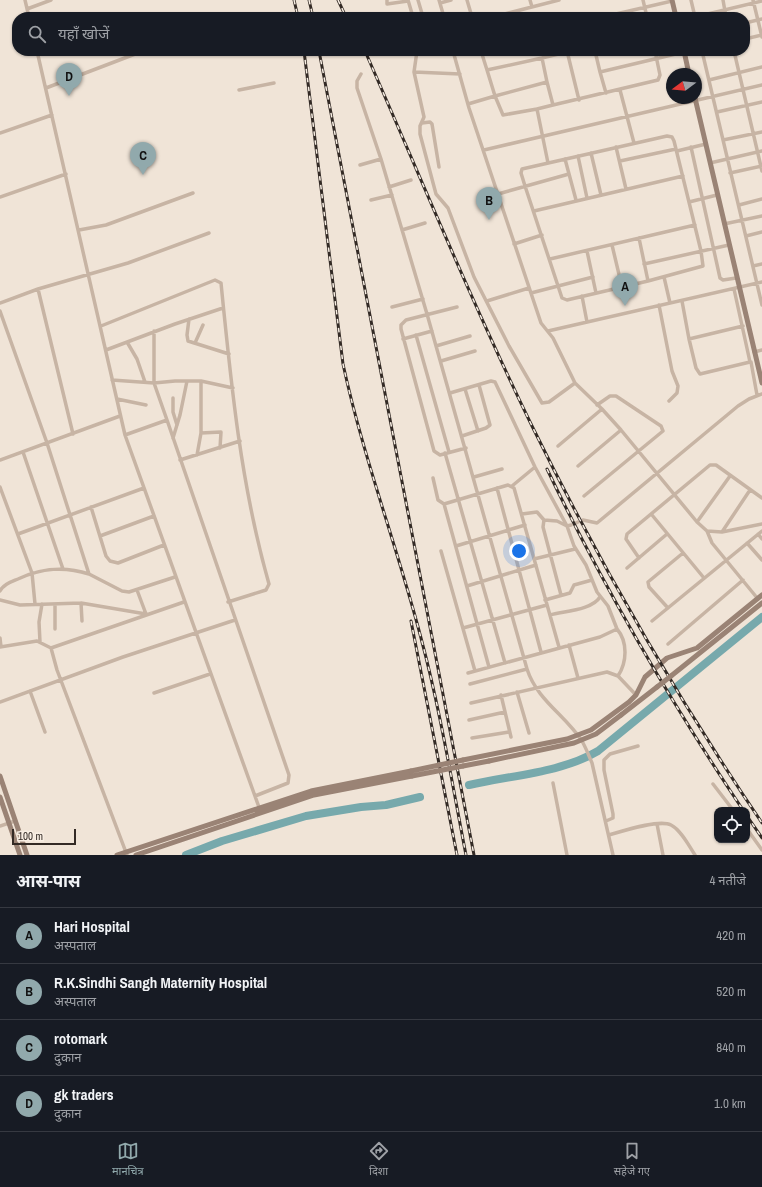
<!DOCTYPE html>
<html lang="hi">
<head>
<meta charset="utf-8">
<style>
  body { margin:0; font-family:"Archivo Narrow","Noto Sans Devanagari",sans-serif; background:#242831; color:#f1f3f6 }
  .controls { position:absolute; right:12px; bottom:12px; display:grid; overflow:hidden; border-radius:8px; box-shadow:0 1px 3px #0004 }
  .controls button { width:36px; height:36px; display:grid; place-items:center; padding:0; border:0; border-bottom:1px solid #363941; background:#171b24; color:#f1f3f6; font:20px sans-serif }
  .compass { position:absolute; left:666px; top:68px; width:36px; height:36px; border-radius:50%; background:#171b24; box-shadow:0 1px 3px #0004; rotate:254deg }
  .scale { position:absolute; left:12px; bottom:10px; width:64px; box-sizing:border-box; padding-left:4px; border:2px solid #332a25; border-top:0; font-size:11px; line-height:14px; white-space:nowrap; color:#332a25; -webkit-text-stroke:3px #f8eee3; paint-order:stroke }
  .you { position:absolute; left:519px; top:551px; width:14px; height:14px; margin:-10px; border:3px solid #fff; border-radius:50%; background:#1a73e8; box-shadow:0 0 0 6px #1a73e833 }
  .badge { display:grid; place-items:center; width:26px; height:26px; border-radius:50%; background:#91a9ac; color:#111; font-size:13px; font-weight:700 }
  .pin { position:absolute; translate:-50% -33px; filter:drop-shadow(0 1px 2px #0008) }
  .pin::after { content:''; position:absolute; top:21px; width:14px; height:12px; background:inherit; clip-path:polygon(0 0,100% 0,50% 100%) }
  .list { margin:0; padding:0; list-style:none }
  h2 { display:flex; justify-content:space-between; align-items:center; height:52px; margin:0; padding:0 16px; font-size:17px }
  h2 small { font-size:13px; font-weight:400; color:#9ea1a6 }
  .list li { display:grid; grid-template-columns:26px 1fr auto; gap:12px; align-items:center; box-sizing:border-box; height:56px; padding:0 16px; border-top:1px solid #363941 }
  .list b { display:block; font-size:15px; white-space:nowrap }
  .list p { margin:0; font-size:13px; white-space:nowrap; color:#9ea1a6 }
  .list em { font-size:13px; font-style:normal; color:#9ea1a6 }
  .icon { flex:none; width:22px; height:22px; fill:none; stroke:currentColor; stroke-width:2; stroke-linecap:round; stroke-linejoin:round }
  .map { position:relative; flex:none; width:762px; height:855px; overflow:hidden }
  .search { position:absolute; background:#171b24; box-shadow:0 1px 3px #0004; left:12px; right:12px; top:12px; height:44px; display:flex; align-items:center; gap:10px; box-sizing:border-box; padding:0 14px; border-radius:16px; color:#9ea1a6; font-size:15px }
  .sheet { height:276px; background:#171b24 }
  nav { display:flex; justify-content:space-around; align-items:center; box-sizing:border-box; height:56px; border-top:1px solid #363941; background:#171b24; font-size:11px; color:#9ea1a6 }
  nav a { display:grid; justify-items:center; gap:2px }
  nav .on { color:#91a9ac }
  .map>svg:first-child { display:block }
  .lines { fill:none; stroke-linecap:round; stroke-linejoin:round }
  .river { stroke:#77a9ac; stroke-width:8 }
  .street { stroke:#c7b4a4; stroke-width:3.5 }
  .secondary { stroke:#9a8375; stroke-width:5 }
  .rail-casing { stroke:#332a25; stroke-width:3 }
  .rail { stroke:#f8eee3; stroke-width:1.5; stroke-dasharray:4.5; stroke-linecap:butt }
  .secondary-bridge { stroke:#9a8375; stroke-width:5 }
</style>
</head>
<body>
<div class="map">
<svg width="762" height="855" viewBox="0 0 762 855">
  <rect width="100%" height="100%" fill="#f0e4d7"/>
  <g class="lines">
    <path class="river" d="M469,785C511,775 561,773 598,751L762,617
      M186,855L222,841L306,816L361,807L386,805L420,797"/>
    <path class="street" d="M25,0L29,17
      M387,0V4L408,1
      M408,0L413,17
      M418,0L423,17
      M439,0L444,17
      M467,0L472,17
      M530,0L532,7
      M643,0L647,17
      M691,0L695,17L762,1
      M723,0L726,17
      M753,0L762,37
      M440,3L451,0
      M27,9L51,0
      M493,17L559,0
      M603,17L672,1
      M745,23L762,19
      M745,39L762,35
      M37,51L125,435L260,810
      M417,51L414,72L460,74
      M453,51L469,108L541,323L553,338L575,383L602,409L621,430L697,522L707,531L712,543L758,599
      M481,51L487,70L542,58
      M567,51L579,100
      M595,51L600,72
      M702,51L762,305
      M734,51L762,171
      M454,53L460,51
      M414,72L424,117L420,126V134L436,194L448,208L474,277L509,346L542,403L549,402L575,383
      M361,74L357,81V88L381,159L427,314L527,669C537,700 565,715 582,741C586,748 589,756 592,763L613,855
      M709,80L762,67
      M547,82L542,58L571,51
      M46,88L143,51
      M239,90L274,83
      M620,90L634,143
      M606,93L600,72L684,52
      M468,104L495,96L487,70
      M553,105L658,80L660,75L655,51
      M537,109L553,105L547,82L495,96L503,115L537,109L548,163
      M717,112L762,102
      M422,123L430,122L432,124L439,167
      M0,133L52,115
      M667,136L672,137L674,141L701,251L703,266L648,281L567,300L562,298L525,186L521,173L522,169Z
      M723,140L762,132
      M616,147L626,189
      M691,147L720,278L723,280L736,278
      M484,150L762,85
      M677,151L706,144
      M591,153L601,195
      M578,156L587,198
      M565,159L576,200
      M620,161L676,149
      M710,163L762,151
      M360,165L381,159
      M730,173L762,166
      M389,187L411,180
      M498,194L569,174
      M0,197L66,174
      M371,200L392,195
      M689,202L717,195
      M739,205L762,199
      M534,211L683,176
      M724,224L762,216
      M79,230L106,225L193,193
      M402,230L425,223
      M746,236L762,232
      M639,238L648,281
      M514,244L542,235
      M612,245L622,287
      M587,251L596,293
      M550,259L695,225
      M644,264L729,245
      M753,266L762,264
      M664,277L670,303
      M38,289L73,434
      M531,293L593,277
      M582,296L587,322
      M487,301L529,288
      M682,301L689,339L743,326
      M0,303L38,289L128,263L209,233
      M659,305L672,371L678,386L677,393L669,401
      M392,307L423,299
      M457,307L406,320L401,325V329L434,451L440,455L466,448
      M0,311L47,443L89,574L122,591L129,592L175,577
      M189,319L187,335L188,341L229,354
      M101,326L215,280L221,283C231,384 241,486 269,584L266,590L228,602
      M548,331L762,282
      M416,335L449,452
      M403,339L432,331
      M689,339L696,368L700,374L750,362L734,289
      M127,342L137,359L145,382
      M195,343L203,325
      M436,346L470,336
      M106,350L175,324L223,308
      M754,352L762,350
      M441,361L475,351
      M751,362L757,395
      M112,380L154,383L175,381H201L233,388
      M465,389L478,431
      M450,393L491,381L495,382L535,467L567,526L571,525
      M173,398V412L177,425
      M117,399L146,405
      M167,420L289,775L288,783L255,796
      M201,433L221,432L220,448
      M125,435L167,420L154,383V331
      M462,436L486,428L490,425L479,385
      M173,438L180,415L187,381
      M558,446L602,409
      M23,452L63,569
      M445,453L505,663
      M197,455L201,433V381
      M0,460L120,416
      M180,460L240,441
      M578,466L621,430
      M474,477L502,469
      M433,478L438,500L444,504
      M512,486L535,467
      M0,487L32,573L35,604
      M497,488L541,652
      M584,496L663,431L661,426L616,396H610L597,405
      M91,507L106,556L110,561L118,563L164,545
      M652,515L704,578
      M544,520L543,527L561,595
      M583,520L597,523L738,406L749,399L762,394
      M697,522L730,476
      M576,523L578,522
      M707,531L722,532L762,524
      M722,532L750,490
      M18,534L144,488
      M758,534L762,539
      M100,536L154,516
      M747,543L762,560
      M456,546L525,525
      M441,551L475,671
      M639,558L626,539L627,534L710,465H716L762,498
      M534,559L575,549
      M627,568L667,534
      M467,586L536,565
      M0,591C4,584 11,582 18,579C42,568 64,566 89,574
      M0,600L20,605L81,603L146,614L137,590
      M545,600L570,593L574,585L592,580
      M81,603L82,621
      M668,608L649,587L648,582L683,553
      M550,615C565,611 592,610 600,597
      M652,621L762,531
      M463,628L547,605
      M55,629V604
      M617,629C628,642 627,662 618,676
      M0,638L1,647
      M40,642L39,622L42,604
      M668,644L743,580
      M569,645L578,678
      M0,647L37,641L51,648L57,670L127,855
      M51,648L184,602
      M489,667L444,504L508,485L514,488L559,647
      M468,673L600,637L617,629L608,606L597,592L586,565L574,546L567,526L557,521L544,520L537,512L522,514
      M470,684L527,669
      M30,691L45,732
      M517,692L529,733
      M154,693L210,674
      M501,695L511,737
      M0,702L123,657L235,620
      M471,703L607,672L618,676L636,695
      M469,720L505,712
      M472,738L509,732
      M553,783L567,855
      M713,784L733,810
      M606,821L613,818V814L604,770V760L610,754L638,746
      M657,824L663,855
      M0,826L15,821
      M747,829L762,850
      M609,835C623,831 659,819 671,825C681,830 689,846 695,855"/>
    <path class="secondary" d="M672,0L676,17
      M684,51L689,74
      M695,98L762,383
      M671,676L762,603
      M621,715L657,687
      M463,760L567,739L591,730L629,702L636,695L645,677L667,658L697,648L762,595
      M463,766L489,761
      M0,776L27,855
      M0,797L20,855
      M117,855L311,791L411,771
      M136,855L314,795L412,776"/>
    <g class="rail-casing">
      <path id="rail" d="M294,0L298,17
        M309,0L313,17
        M338,0L346,17
        M304,51L343,364C363,457 397,546 421,638C440,709 452,783 466,855
        M319,51L474,855
        M365,51C420,176 472,303 532,426C600,564 676,696 762,823
        M547,469C604,588 670,701 743,810
        M411,621L457,855
        M747,816L762,838"/>
    </g>
    <use href="#rail" class="rail"/>
    <path class="secondary-bridge" d="M657,687L671,676
      M489,761L574,743L596,734L621,715
      M411,771L463,760
      M412,776L463,766"/>
  </g>
</svg>
<div class="controls">
<button><svg class="icon" aria-label="locate" viewBox="0 0 24 24"><circle cx="12" cy="12" r="6"/><path d="M12 2v4M12 18v4M2 12h4M18 12h4"/></svg></button>
</div>
<svg class="compass" viewBox="-18 -18 36 36"><path d="M0-13l5 13h-10z" fill="#e53935"/><path d="M0 13l5-13h-10z" fill="#9ea1a6"/></svg>
<div class="scale">100 m</div>
<div class="you"></div>
<div class="pin badge" style="left:625px;top:306px">A</div>
<div class="pin badge" style="left:489px;top:220px">B</div>
<div class="pin badge" style="left:143px;top:175px">C</div>
<div class="pin badge" style="left:69px;top:96px">D</div>
<div class="search"><svg class="icon" aria-label="search" viewBox="0 0 24 24"><circle cx="10" cy="10" r="6"/><path d="M15 15l6 6"/></svg>यहाँ खोजें</div>
</div>
<section class="sheet">
<h2>आस-पास<small>4 नतीजे</small></h2>
<ul class="list">
<li><span class="badge">A</span><div><b>Hari Hospital</b><p>अस्पताल</p></div><em>420 m</em></li>
<li><span class="badge">B</span><div><b>R.K.Sindhi Sangh Maternity Hospital</b><p>अस्पताल</p></div><em>520 m</em></li>
<li><span class="badge">C</span><div><b>rotomark</b><p>दुकान</p></div><em>840 m</em></li>
<li><span class="badge">D</span><div><b>gk traders</b><p>दुकान</p></div><em>1.0 km</em></li>
</ul>
</section>
<nav>
<a class="on"><svg class="icon" aria-label="map" viewBox="0 0 24 24"><path d="M3 6l6-2 6 2 6-2v14l-6 2-6-2-6 2zM9 4v14M15 6v14"/></svg>मानचित्र</a>
<a><svg class="icon" aria-label="directions" viewBox="0 0 24 24"><path d="M12 3l9 9-9 9-9-9zM9 14v-3h6M13 9l2 2-2 2"/></svg>दिशा</a>
<a><svg class="icon" aria-label="saved" viewBox="0 0 24 24"><path d="M7 4h10v16l-5-4-5 4z"/></svg>सहेजे गए</a>
</nav>
</body>
</html>
